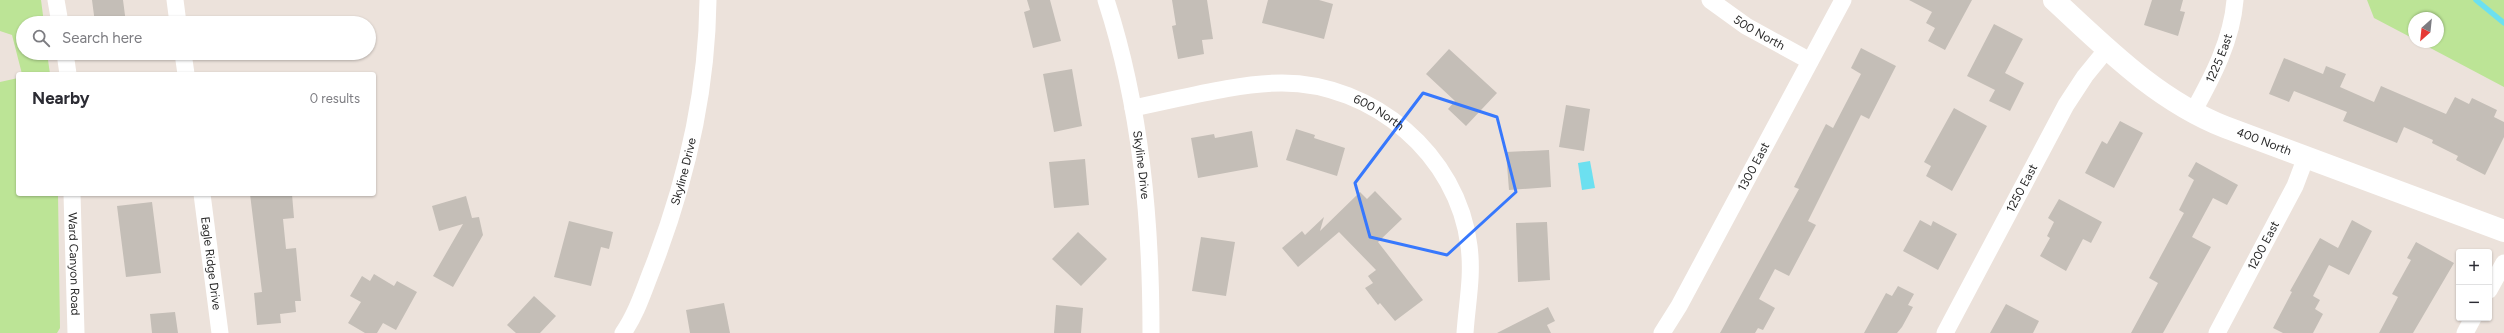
<!DOCTYPE html>
<html lang="en">
<head>
<meta charset="utf-8">
<style>
  body { margin:0; font-family:Figtree,sans-serif; background:#f2f2f3; color:#2b2b33 }
  .controls { position:absolute; right:12px; bottom:12px; display:grid; overflow:hidden; border-radius:4px; box-shadow:0 1px 3px #0004 }
  .controls button { width:36px; height:36px; display:grid; place-items:center; padding:0; border:0; border-bottom:1px solid #e1e1e2; background:#fff; color:#2b2b33; font:20px sans-serif }
  .compass { position:absolute; left:2408px; top:12px; width:36px; height:36px; border-radius:50%; background:#fff; box-shadow:0 1px 3px #0004; rotate:207deg }
  .list { margin:0; padding:0; list-style:none }
  h2 { display:flex; justify-content:space-between; align-items:center; height:52px; margin:0; padding:0 16px; font-size:17px }
  h2 small { font-size:13px; font-weight:400; color:#7c7c81 }
  .icon { flex:none; width:22px; height:22px; fill:none; stroke:currentColor; stroke-width:2; stroke-linecap:round; stroke-linejoin:round }
  .map { position:relative; flex:none; width:2504px; height:333px; overflow:hidden }
  .search { position:absolute; background:#fff; box-shadow:0 1px 3px #0004; left:16px; top:16px; width:360px; height:44px; display:flex; align-items:center; gap:10px; box-sizing:border-box; padding:0 14px; border-radius:22px; color:#7c7c81; font-size:15px }
  .panel { position:absolute; background:#fff; box-shadow:0 1px 3px #0004; left:16px; top:72px; width:360px; height:124px; border-radius:4px }
  .map>svg:first-child { display:block }
  .green { fill:#bce496 }
  .water { fill:#6ce0f0 }
  .lines { fill:none; stroke-linecap:round; stroke-linejoin:round }
  .stream { stroke:#6ce0f0; stroke-width:5.5 }
  .building { fill:#c4beb7 }
  .minor { stroke:#fff; stroke-width:17 }
  .secondary { stroke:#fff; stroke-width:22 }
  .marked { fill:none; stroke:#3778fd; stroke-width:3; stroke-linejoin:round }
  .labels { text-anchor:middle; dominant-baseline:central; stroke-width:3; stroke-linejoin:round; paint-order:stroke }
  .street-label { font-size:12px; fill:#292929; stroke:#fff }
</style>
</head>
<body>
<div class="map">
<svg width="2504" height="333" viewBox="0 0 2504 333">
  <rect width="100%" height="100%" fill="#ece2db"/>
  <path class="green" d="M0,0H41L44,23H23V53H47L50,74H22L12,35L0,31Z
    M2367,0H2504V87L2419,42H2438V18H2414V39L2374,18Z
    M18,78V194H58L60,328L57,333H0V82Z"/>
  <path class="water" d="M1590,161L1595,188L1582,190L1578,163Z"/>
  <g class="lines">
    <path class="stream" d="M2476,0L2504,23"/>
  </g>
  <path class="building" d="M92,0H123L126,23H95Z
    M1027,0H1050L1061,41L1033,48L1024,12L1030,10Z
    M1172,0H1207L1213,39L1202,40L1204,54L1178,59L1172,26L1176,25Z
    M1268,0H1319L1333,4L1324,39L1262,23Z
    M1909,0H1972L1945,50L1928,41L1935,28L1926,23L1932,12Z
    M2152,0H2183L2180,11L2185,12L2178,36L2144,25Z
    M1994,24L2023,39L2005,73L2024,83L2010,111L1989,101L1995,90L1967,76Z
    M1861,48L1896,66L1869,119L1861,115L1808,221L1816,225L1789,276L1775,269L1759,299L1775,308L1763,330L1758,328L1755,333H1720L1799,189L1794,187L1826,124L1833,128L1861,74L1851,68Z
    M1449,49L1497,93L1466,126L1448,109L1455,101L1426,74Z
    M2284,58L2323,74L2326,66L2346,74L2340,87L2374,102L2381,86L2446,114L2455,97L2469,104L2472,98L2497,110L2494,117L2504,122V137L2485,175L2456,160L2458,156L2432,143L2433,140L2404,127L2397,143L2343,121L2347,112L2294,91L2289,102L2269,94Z
    M1072,69L1082,126L1054,132L1043,74Z
    M1566,105L1590,109L1584,151L1559,147Z
    M1954,108L1987,126L1952,191L1926,176L1931,166L1924,162Z
    M2120,121L2143,133L2114,188L2085,173L2102,141L2107,144Z
    M1296,129L1315,135L1314,138L1345,148L1337,176L1286,160Z
    M1252,131L1258,167L1198,178L1191,138L1214,134L1215,138Z
    M1549,150L1551,187L1509,190L1506,152Z
    M1085,159L1089,205L1054,208L1049,162Z
    M2196,162L2238,185L2227,205L2213,198L2192,237L2211,247L2163,333H2131L2158,283L2149,278L2184,213L2179,210L2194,180L2188,176Z
    M1375,191L1402,219L1378,242L1423,300L1395,321L1380,303L1378,305L1365,288L1373,283L1368,276L1376,270L1339,232L1298,267L1282,248L1302,231L1305,235L1324,217L1320,231L1360,192L1367,199Z
    M250,194H292L294,218L283,219L286,249L296,248L301,301H295L296,312L280,314L281,323L257,325L254,293L262,292Z
    M466,196L472,218L479,217L483,235L453,287L433,276L463,224L439,231L432,206Z
    M2059,199L2102,222L2091,243L2083,239L2066,271L2040,256L2050,238L2047,236L2054,222L2048,218Z
    M152,202L161,273L126,277L117,206Z
    M1920,220L1931,226L1933,221L1957,234L1938,270L1903,251Z
    M2352,220L2372,231L2349,275L2329,265L2313,296L2320,300L2315,309L2323,314L2313,333H2283L2273,328L2292,292L2290,291L2320,238L2338,248Z
    M569,221L613,232L609,249L601,247L591,286L554,277Z
    M1547,222L1550,280L1518,282L1516,223Z
    M1078,232L1107,259L1081,286L1052,259Z
    M1201,237L1235,242L1226,296L1192,291Z
    M2416,242L2454,263L2413,333H2379L2398,297L2392,294L2411,260L2407,258Z
    M374,274L394,286L397,281L417,292L396,330L383,323L377,333H365L348,323L361,302L350,296L362,276L370,281Z
    M1898,286L1914,294L1908,305L1913,307L1902,327L1897,333H1864L1886,293L1892,296Z
    M534,296L556,316L540,333H516L507,325Z
    M724,303L730,333H690L686,310Z
    M2006,304L2039,321L2033,333H1990Z
    M1056,305L1083,308L1081,333H1054Z
    M1548,307L1555,321L1547,325L1551,333H1497Z
    M175,312L178,333H152L150,314Z"/>
  <g class="lines">
    <g class="minor">
      <path d="M56,0L60,23"/>
      <path d="M175,0L178,23"/>
      <path id="s1" d="M1106,0C1141,107 1151,221 1151,333"/>
      <path id="s2" d="M1710,0L1746,26L1810,61"/>
      <path d="M65,53L68,74"/>
      <path d="M183,53L186,74"/>
      <path id="s3" d="M1133,108C1179,99 1236,83 1282,83C1373,83 1458,155 1469,246C1473,276 1467,303 1465,333"/>
      <path id="s4" d="M2193,112C2212,78 2232,40 2235,0"/>
      <path id="s5" d="M72,194L76,333"/>
      <path id="s6" d="M202,194L220,333"/>
      <path d="M2489,290L2504,263"/>
      <path id="s7" d="M623,333C637,313 644,289 653,267C686,182 707,91 708,0"/>
      <path id="s8" d="M1662,333L1679,306L1843,0"/>
      <path id="s9" d="M1945,333L2066,105L2085,76L2107,49"/>
      <path id="s10" d="M2217,333L2295,186L2306,157"/>
      <path d="M2465,333L2473,318"/>
    </g>
    <path class="secondary" id="s11" d="M2054,0C2107,49 2157,100 2225,127L2504,231"/>
  </g>
  <path class="marked" d="M1423,93L1497,117L1516,192L1447,255L1370,237L1355,183Z"/>
  <g class="labels">
    <g class="street-label">
      <text stroke="none"><textPath href="#s2" startOffset="59">500 North</textPath></text>
      <text stroke="none"><textPath href="#s4" startOffset="60">1225 East</textPath></text>
      <text stroke="none"><textPath href="#s3" startOffset="254">600 North</textPath></text>
      <text stroke="none"><textPath href="#s11" startOffset="256">400 North</textPath></text>
      <text stroke="none"><textPath href="#s1" startOffset="169">Skyline Drive</textPath></text>
      <text stroke="none"><textPath href="#s8" startOffset="190">1300 East</textPath></text>
      <text stroke="none"><textPath href="#s7" startOffset="173">Skyline Drive</textPath></text>
      <text stroke="none"><textPath href="#s9" startOffset="164">1250 East</textPath></text>
      <text stroke="none"><textPath href="#s10" startOffset="99">1200 East</textPath></text>
      <text stroke="none"><textPath href="#s5" startOffset="70">Ward Canyon Road</textPath></text>
      <text stroke="none"><textPath href="#s6" startOffset="70">Eagle Ridge Drive</textPath></text>
    </g>
  </g>
</svg>
<div class="controls">
<button>+</button>
<button>−</button>
</div>
<svg class="compass" viewBox="-18 -18 36 36"><path d="M0-13l5 13h-10z" fill="#e53935"/><path d="M0 13l5-13h-10z" fill="#7c7c81"/></svg>
<div class="search"><svg class="icon" aria-label="search" viewBox="0 0 24 24"><circle cx="10" cy="10" r="6"/><path d="M15 15l6 6"/></svg>Search here</div>
<section class="panel">
<h2>Nearby<small>0 results</small></h2>
<ul class="list">
</ul>
</section>
</div>
</body>
</html>
